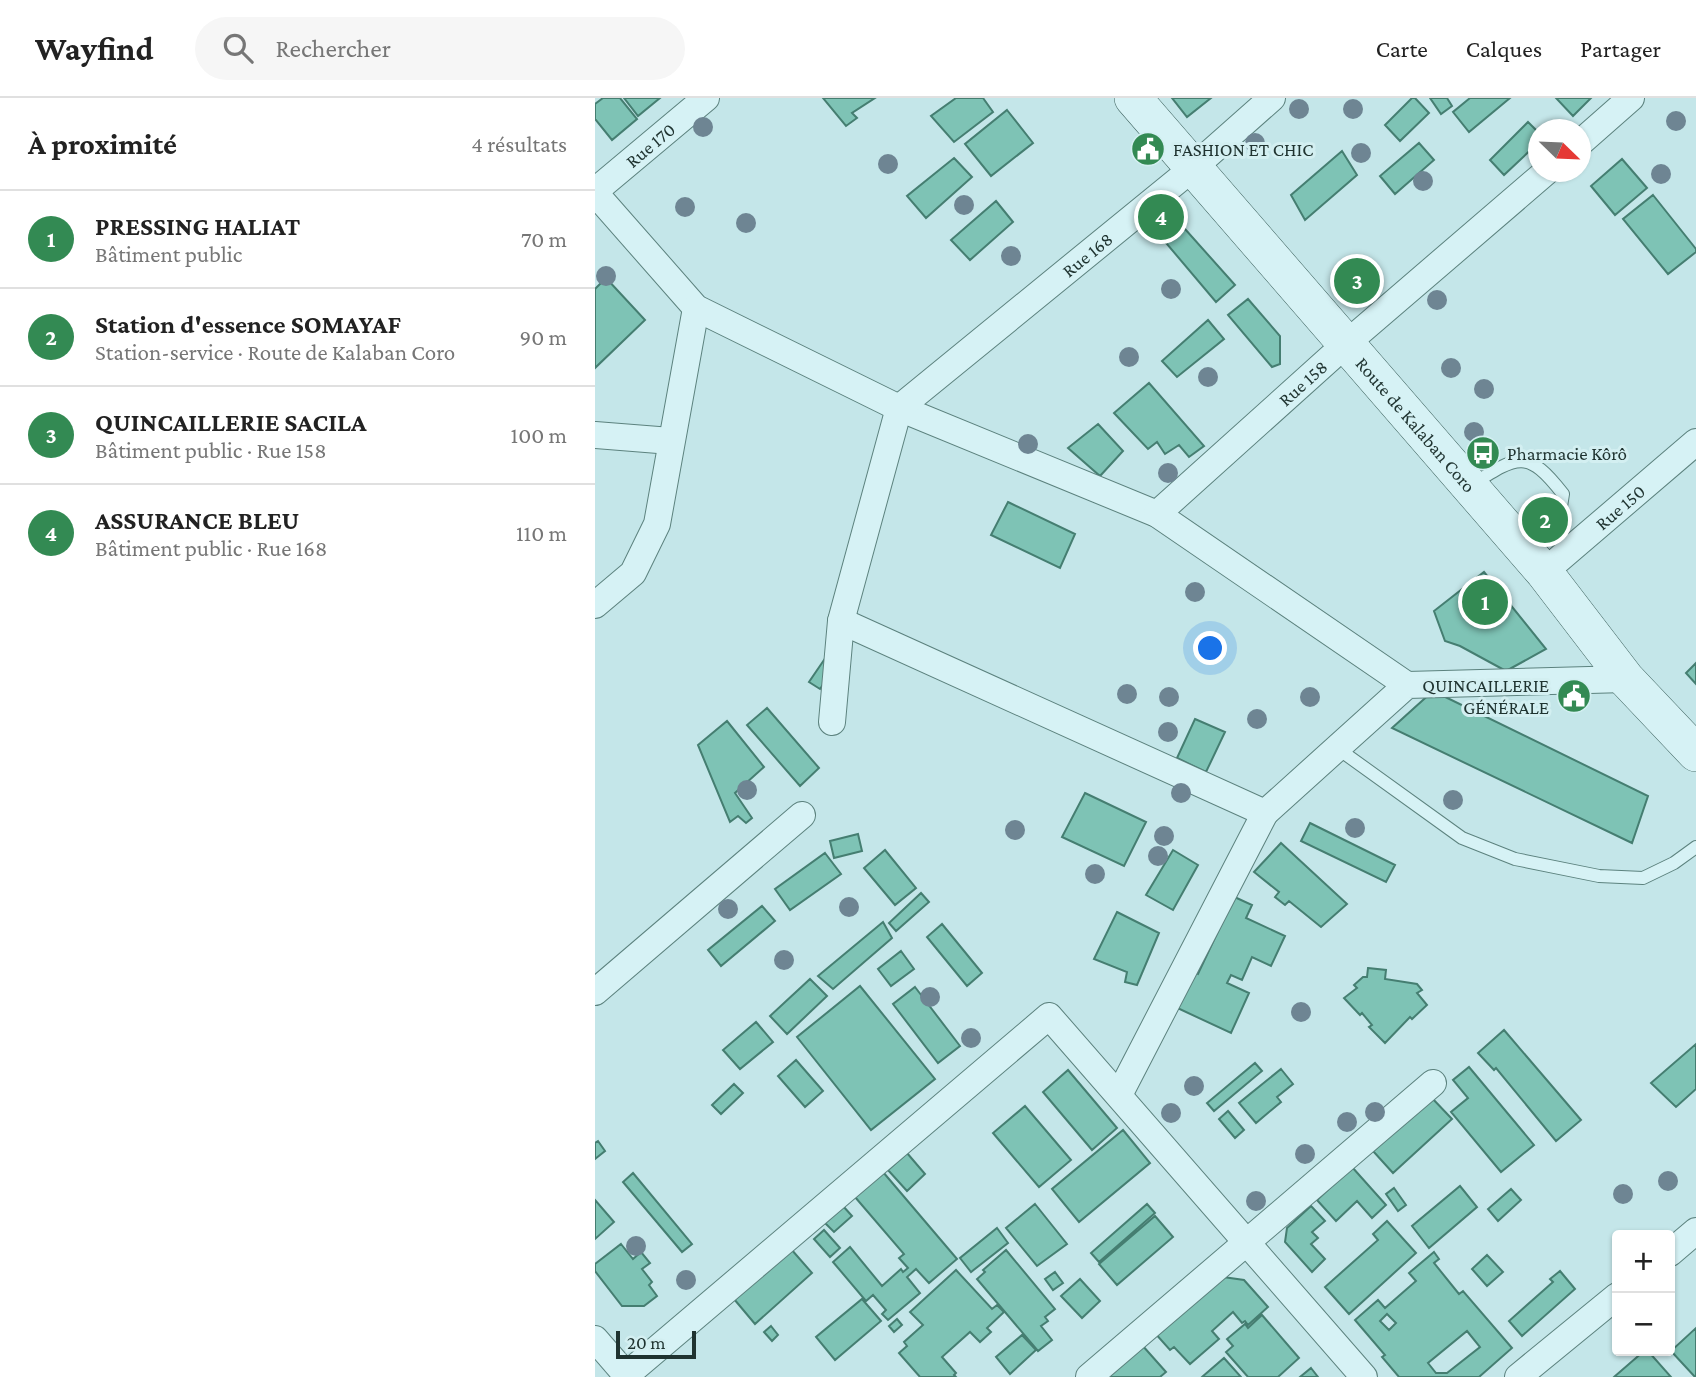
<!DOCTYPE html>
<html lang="fr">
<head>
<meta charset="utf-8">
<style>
  body { margin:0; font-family:"Crimson Pro",serif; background:#f6f6f6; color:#222 }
  .controls { position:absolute; right:21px; bottom:21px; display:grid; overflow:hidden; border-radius:7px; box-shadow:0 2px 5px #0004 }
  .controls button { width:63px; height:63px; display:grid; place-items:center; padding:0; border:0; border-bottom:2px solid #e0e0e0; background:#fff; color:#222; font:35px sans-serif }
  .compass { position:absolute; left:933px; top:21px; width:63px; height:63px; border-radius:50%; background:#fff; box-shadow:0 2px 5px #0004; rotate:113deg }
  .scale { position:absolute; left:21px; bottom:18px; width:80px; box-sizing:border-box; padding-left:7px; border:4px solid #1f3330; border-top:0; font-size:19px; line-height:24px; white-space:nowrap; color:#1f3330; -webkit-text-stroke:5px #d3eff1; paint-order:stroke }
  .you { position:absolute; left:616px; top:551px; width:24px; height:24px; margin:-18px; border:5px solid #fff; border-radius:50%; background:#1a73e8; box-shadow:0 0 0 10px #1a73e833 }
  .badge { display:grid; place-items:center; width:46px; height:46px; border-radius:50%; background:#338a53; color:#fff; font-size:23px; font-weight:700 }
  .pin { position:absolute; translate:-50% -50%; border:4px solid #fff; box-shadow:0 2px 7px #0006 }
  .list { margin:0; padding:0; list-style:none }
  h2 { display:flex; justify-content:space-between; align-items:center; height:91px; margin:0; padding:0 28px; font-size:30px }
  h2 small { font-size:23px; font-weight:400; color:#767676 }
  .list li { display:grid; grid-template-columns:46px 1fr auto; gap:21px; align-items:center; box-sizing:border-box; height:98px; padding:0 28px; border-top:2px solid #e0e0e0 }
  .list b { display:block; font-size:26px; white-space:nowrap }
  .list p { margin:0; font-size:23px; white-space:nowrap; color:#767676 }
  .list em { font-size:23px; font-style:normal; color:#767676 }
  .icon { flex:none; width:38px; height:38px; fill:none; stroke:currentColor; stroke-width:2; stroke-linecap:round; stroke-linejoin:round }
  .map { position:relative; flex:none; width:1101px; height:1279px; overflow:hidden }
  header { display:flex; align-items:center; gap:42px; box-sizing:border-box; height:98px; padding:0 35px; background:#fff; border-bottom:2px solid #e0e0e0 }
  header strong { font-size:33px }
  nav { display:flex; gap:38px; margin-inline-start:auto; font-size:24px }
  .search { width:490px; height:63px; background:#f6f6f6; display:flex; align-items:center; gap:18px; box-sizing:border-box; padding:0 24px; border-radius:38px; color:#767676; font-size:26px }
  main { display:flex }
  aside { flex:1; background:#fff }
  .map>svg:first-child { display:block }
  .building { fill:#7ec3b5; stroke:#457e71; stroke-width:2; fill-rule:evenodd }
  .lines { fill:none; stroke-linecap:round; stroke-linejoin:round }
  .service-casing { stroke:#5c827e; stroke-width:14 }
  .minor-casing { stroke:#5c827e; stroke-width:28 }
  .secondary-casing { stroke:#3f635f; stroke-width:38 }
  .service { stroke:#d6f2f5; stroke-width:12 }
  .minor { stroke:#d6f2f5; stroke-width:26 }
  .secondary { stroke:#d6f2f5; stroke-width:37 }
  .tree { fill:#6e8593 }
  .labels { text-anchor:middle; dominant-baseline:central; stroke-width:6; stroke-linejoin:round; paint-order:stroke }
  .street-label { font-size:19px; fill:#1f3330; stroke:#d3eff1 }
  .poi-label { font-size:19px; fill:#1f3330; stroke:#d3eff1; text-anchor:start }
</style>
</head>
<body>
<header>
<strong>Wayfind</strong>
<div class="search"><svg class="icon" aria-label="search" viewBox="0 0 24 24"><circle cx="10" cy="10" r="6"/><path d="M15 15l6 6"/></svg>Rechercher</div>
<nav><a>Carte</a><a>Calques</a><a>Partager</a></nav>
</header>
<main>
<aside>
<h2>À proximité<small>4 résultats</small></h2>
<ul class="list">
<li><span class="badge">1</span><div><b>PRESSING HALIAT</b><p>Bâtiment public</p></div><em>70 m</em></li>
<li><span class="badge">2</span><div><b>Station d'essence SOMAYAF</b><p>Station-service · Route de Kalaban Coro</p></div><em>90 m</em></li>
<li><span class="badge">3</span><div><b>QUINCAILLERIE SACILA</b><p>Bâtiment public · Rue 158</p></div><em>100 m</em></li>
<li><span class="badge">4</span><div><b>ASSURANCE BLEU</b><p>Bâtiment public · Rue 168</p></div><em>110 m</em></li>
</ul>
</aside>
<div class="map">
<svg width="1101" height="1279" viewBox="0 0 1101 1279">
  <rect width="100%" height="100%" fill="#c4e6e9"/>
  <path class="building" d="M8,0H25L42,21L17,42L0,21V6Z
    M29,0H65L43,18Z
    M228,0H280L257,15L262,20L251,28Z
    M361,0H388L398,14L359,44L336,18Z
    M577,0H616L592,19Z
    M817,0H820L834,15L805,43L790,27Z
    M835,0H852L857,8L846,16Z
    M875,0H915L874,34L858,14Z
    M961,0H996L978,18Z
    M412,12L438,45L396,78L370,46Z
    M933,24L944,35V44L909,77L895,62Z
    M824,45L839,62L800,96L785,78Z
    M747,53L762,77L710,122L696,97Z
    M359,60L377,79L331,120L312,98Z
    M1027,61L1052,90L1020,117L996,88Z
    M1058,97L1101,151V154L1073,176L1028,121Z
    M401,103L418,124L375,162L356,142Z
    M590,131L640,187L621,204L561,133Z
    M11,180L50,222L0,270V191Z
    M653,201L685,238V266L677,269L633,217Z
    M613,222L629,241L582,279L567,263Z
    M554,285L609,348L594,359L584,347L570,356L562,344L553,351L519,315Z
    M503,326L528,353L505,378L473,350Z
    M413,404L480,436L465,470L396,437Z
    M889,474L951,551L911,573L865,548L850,543L839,513Z
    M231,559L242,566L225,591L214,584Z
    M1101,565V586L1091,575Z
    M838,593L1053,698L1037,745L797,630Z
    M172,610L224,670L205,688L152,627Z
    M600,621L630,634L611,674L582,660Z
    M132,623L169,669L140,695L157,720L151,725L143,718L135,724L103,647Z
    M490,695L551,724L529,768L467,739Z
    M715,725L800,767L791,784L706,743Z
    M263,736L267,753L239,760L235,743Z
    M686,745L752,806L726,829L694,803L690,807L680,799L684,794L659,774Z
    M290,752L321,790L300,807L269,770Z
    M578,752L603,767L578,812L551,797Z
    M230,755L246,776L195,812L180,791Z
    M326,795L334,804L301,833L294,825Z
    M633,796L657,807L651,820L690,838L676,868L657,859L647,882L636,877L632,885L654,895L636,935L576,907L593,871L603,876L633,812Z
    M167,808L180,823L126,868L113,852Z
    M522,814L564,835L542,887L530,884L532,874L499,861Z
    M288,824L297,840L238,891L223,878Z
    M347,826L387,875L372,888L332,839Z
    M306,853L319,871L296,888L283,871Z
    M773,870L791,872L790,881L822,886L827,892L822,895L832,907L817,921L815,919L790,945L774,929L777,927L767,915L765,917L749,900L762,890L759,887L768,879H772Z
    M215,881L232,898L192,936L175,918Z
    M265,888L340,981L276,1032L202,939Z
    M320,889L365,948L343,965L298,906Z
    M161,924L178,944L145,971L128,952Z
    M909,932L986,1022L961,1043L901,970L899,972L883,955Z
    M1101,946V991L1081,1009L1056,985Z
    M201,962L228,993L210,1009L183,978Z
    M660,965L667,973L619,1013L612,1005Z
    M874,969L939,1047L906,1074L856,1014L873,1000L858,982Z
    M686,971L698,986L682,999L686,1004L661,1025L644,1005Z
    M473,972L522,1030L497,1052L448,994Z
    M139,986L148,995L126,1016L117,1007Z
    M836,999L857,1021L798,1075L778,1053Z
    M430,1008L476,1062L444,1089L398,1035Z
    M633,1013L649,1032L640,1040L624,1021Z
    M528,1032L555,1065L484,1124L457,1091Z
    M3,1043L10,1053L0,1061V1045Z
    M312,1055L330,1076L312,1093L293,1072Z
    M757,1069L791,1107L777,1120L762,1103L741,1123L722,1102Z
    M288,1074L362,1161L334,1185L321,1171L312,1179L325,1195L293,1222L287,1216L291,1212L278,1197L271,1203L238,1164L255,1149L287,1188L306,1171L308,1174L313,1170L304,1160L309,1156L260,1099Z
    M38,1075L97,1146L87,1154L28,1084Z
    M865,1088L882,1109L834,1150L817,1128Z
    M799,1090L811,1107L803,1113L791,1096Z
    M916,1091L926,1102L903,1123L893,1111Z
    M0,1102L19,1124L0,1141Z
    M440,1106L472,1146L442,1168L411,1130Z
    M552,1106L560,1115L504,1164L496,1155Z
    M248,1108L257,1118L239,1134L230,1125Z
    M716,1108L730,1123L717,1134L723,1140L716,1146L730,1161L717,1174L690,1144L692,1130Z
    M560,1118L578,1139L522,1187L504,1166Z
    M792,1123L821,1155L754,1216L730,1189L783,1142L778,1136Z
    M402,1130L413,1145L376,1174L365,1160Z
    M229,1132L245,1150L235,1159L219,1141Z
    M26,1146L38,1161L46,1154L55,1165L47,1171L57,1184L54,1187L62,1198L49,1208H27L0,1173V1166Z
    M196,1151L217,1175L160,1226L139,1201Z
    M411,1152L460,1211L450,1219L453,1223L446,1228L457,1242L443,1253L382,1181L390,1174L388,1172Z
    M839,1154L844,1161L839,1165L864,1196L868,1193L917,1250L884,1279H804L787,1259L790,1257L760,1222L783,1202L790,1210L821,1183L814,1175ZM792,1216L801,1225L794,1232L785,1223ZM872,1233L885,1249L852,1275H841L833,1265Z
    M892,1157L908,1174L892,1188L877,1171Z
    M361,1172L397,1211L402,1207L409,1214L392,1230L396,1234L385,1244L375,1234L347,1259L361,1275L359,1277L361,1279H325L304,1255L312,1248L309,1244L328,1227L315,1214Z
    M965,1173L980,1191L927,1238L914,1223L958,1184L955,1181Z
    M460,1174L468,1185L458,1192L450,1181Z
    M621,1178L649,1182L673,1209L653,1227L650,1223L647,1225L638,1214L617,1233L624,1241L595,1266L579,1249L575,1252L559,1234Z
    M485,1181L505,1203L487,1220L466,1198Z
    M267,1201L286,1223L240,1262L221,1239Z
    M667,1217L704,1260L683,1279H653L631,1254L638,1248L632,1241L650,1226L653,1230Z
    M302,1221L307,1227L299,1234L294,1228Z
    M176,1228L183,1237L177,1243L169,1234Z
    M1101,1230V1279H1100L1076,1253Z
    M427,1237L441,1252L415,1276L401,1259Z
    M547,1247L571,1274L565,1279H512Z
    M1049,1253H1053L1076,1279H1019Z
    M629,1260L646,1279H607Z
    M716,1270L723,1279H705Z"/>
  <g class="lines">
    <g class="service-casing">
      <path id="service" d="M878,386C923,357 933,351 968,396L965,415L939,454
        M742,650L867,740L920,761L1004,778L1048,780L1079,765L1101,749"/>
    </g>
    <g class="minor-casing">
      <g id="minor">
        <path d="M986,44L1036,0"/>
        <path id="s1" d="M0,93L111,0"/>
        <path d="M0,95L101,210L304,310L562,416L812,587"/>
        <path d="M0,337L76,343"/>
        <path id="s2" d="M562,416L752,245L951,74"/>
        <path id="s3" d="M949,474L1101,344"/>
        <path d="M0,507L38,475L62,426L101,210"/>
        <path d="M246,523L670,715L812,587L1031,581"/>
        <path id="s4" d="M237,624L246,523L304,310L598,70L677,0"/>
        <path d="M0,894L207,717"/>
        <path d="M524,997L670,715"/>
        <path d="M1075,1155L1101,1133"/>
        <path d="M0,1241L33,1279"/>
        <path d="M29,1279L454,918L769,1279"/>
        <path d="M494,1279L838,985"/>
        <path d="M923,1279L1022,1198"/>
      </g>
    </g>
    <g class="secondary-casing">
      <g id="secondary">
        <path id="s5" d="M538,0L949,474L1031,581L1101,655"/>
      </g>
    </g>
    <use href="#service" class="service"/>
    <use href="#minor" class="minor"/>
    <use href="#secondary" class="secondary"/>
  </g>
  <g class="tree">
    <circle cx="704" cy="11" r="10"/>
    <circle cx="758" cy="11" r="10"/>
    <circle cx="1081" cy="23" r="10"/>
    <circle cx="108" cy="29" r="10"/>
    <circle cx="660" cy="45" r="10"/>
    <circle cx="766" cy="55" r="10"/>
    <circle cx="293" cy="66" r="10"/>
    <circle cx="1066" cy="76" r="10"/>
    <circle cx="828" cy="83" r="10"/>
    <circle cx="369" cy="107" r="10"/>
    <circle cx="90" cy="109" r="10"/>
    <circle cx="151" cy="125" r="10"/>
    <circle cx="416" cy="158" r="10"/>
    <circle cx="11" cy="178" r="10"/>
    <circle cx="576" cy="191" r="10"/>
    <circle cx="842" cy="202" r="10"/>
    <circle cx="534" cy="259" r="10"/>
    <circle cx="856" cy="270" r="10"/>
    <circle cx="613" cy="279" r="10"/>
    <circle cx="889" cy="291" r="10"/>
    <circle cx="879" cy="334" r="10"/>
    <circle cx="433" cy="346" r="10"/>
    <circle cx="573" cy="375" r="10"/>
    <circle cx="600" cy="494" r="10"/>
    <circle cx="532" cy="596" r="10"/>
    <circle cx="574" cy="599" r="10"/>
    <circle cx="715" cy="599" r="10"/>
    <circle cx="662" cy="621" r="10"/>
    <circle cx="573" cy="634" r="10"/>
    <circle cx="152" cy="692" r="10"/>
    <circle cx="586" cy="695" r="10"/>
    <circle cx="858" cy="702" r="10"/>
    <circle cx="760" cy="730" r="10"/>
    <circle cx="420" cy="732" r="10"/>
    <circle cx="569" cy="738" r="10"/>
    <circle cx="563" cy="758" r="10"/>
    <circle cx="500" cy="776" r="10"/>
    <circle cx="254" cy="809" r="10"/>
    <circle cx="133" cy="811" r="10"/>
    <circle cx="189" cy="862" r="10"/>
    <circle cx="335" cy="899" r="10"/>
    <circle cx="706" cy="914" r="10"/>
    <circle cx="376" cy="940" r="10"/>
    <circle cx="599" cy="988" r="10"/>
    <circle cx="780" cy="1014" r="10"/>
    <circle cx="576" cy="1015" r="10"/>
    <circle cx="752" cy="1024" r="10"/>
    <circle cx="710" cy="1056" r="10"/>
    <circle cx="1073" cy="1083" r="10"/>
    <circle cx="1028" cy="1096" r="10"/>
    <circle cx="661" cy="1103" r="10"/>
    <circle cx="41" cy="1148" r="10"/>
    <circle cx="91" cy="1182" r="10"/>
  </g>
  <defs>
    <g id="civic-disc" transform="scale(1.75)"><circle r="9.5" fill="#338a53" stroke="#d3eff1"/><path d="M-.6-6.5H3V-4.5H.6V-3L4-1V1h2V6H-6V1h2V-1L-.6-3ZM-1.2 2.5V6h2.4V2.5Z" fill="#fff"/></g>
    <g id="bus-disc" transform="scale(1.75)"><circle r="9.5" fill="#338a53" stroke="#d3eff1"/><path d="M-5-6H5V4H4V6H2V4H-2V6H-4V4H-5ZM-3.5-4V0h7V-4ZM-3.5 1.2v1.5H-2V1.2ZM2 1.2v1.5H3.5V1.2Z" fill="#fff"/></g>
  </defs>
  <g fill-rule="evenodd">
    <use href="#civic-disc" x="553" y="51"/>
    <use href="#bus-disc" x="888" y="355"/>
    <use href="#civic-disc" x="979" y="598"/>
  </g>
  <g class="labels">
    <g class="street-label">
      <text stroke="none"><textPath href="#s1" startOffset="72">Rue 170</textPath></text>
      <text stroke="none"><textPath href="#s4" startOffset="565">Rue 168</textPath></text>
      <text stroke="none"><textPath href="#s2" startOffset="196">Rue 158</textPath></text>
      <text stroke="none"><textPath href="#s5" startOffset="432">Route de Kalaban Coro</textPath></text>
      <text stroke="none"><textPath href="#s3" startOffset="100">Rue 150</textPath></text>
    </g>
    <g class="poi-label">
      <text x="578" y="51">FASHION ET CHIC</text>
      <text x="912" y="355">Pharmacie Kôrô</text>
      <text x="954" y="587" text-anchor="end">QUINCAILLERIE<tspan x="954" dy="22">GÉNÉRALE</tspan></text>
    </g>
  </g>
</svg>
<div class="controls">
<button>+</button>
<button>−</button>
</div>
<svg class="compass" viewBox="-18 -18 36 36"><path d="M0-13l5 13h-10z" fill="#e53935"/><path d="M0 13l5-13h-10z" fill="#767676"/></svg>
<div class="scale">20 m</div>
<div class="you"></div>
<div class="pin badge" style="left:890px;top:504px">1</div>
<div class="pin badge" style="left:950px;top:422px">2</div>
<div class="pin badge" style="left:762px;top:183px">3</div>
<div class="pin badge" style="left:566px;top:119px">4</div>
</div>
</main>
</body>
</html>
